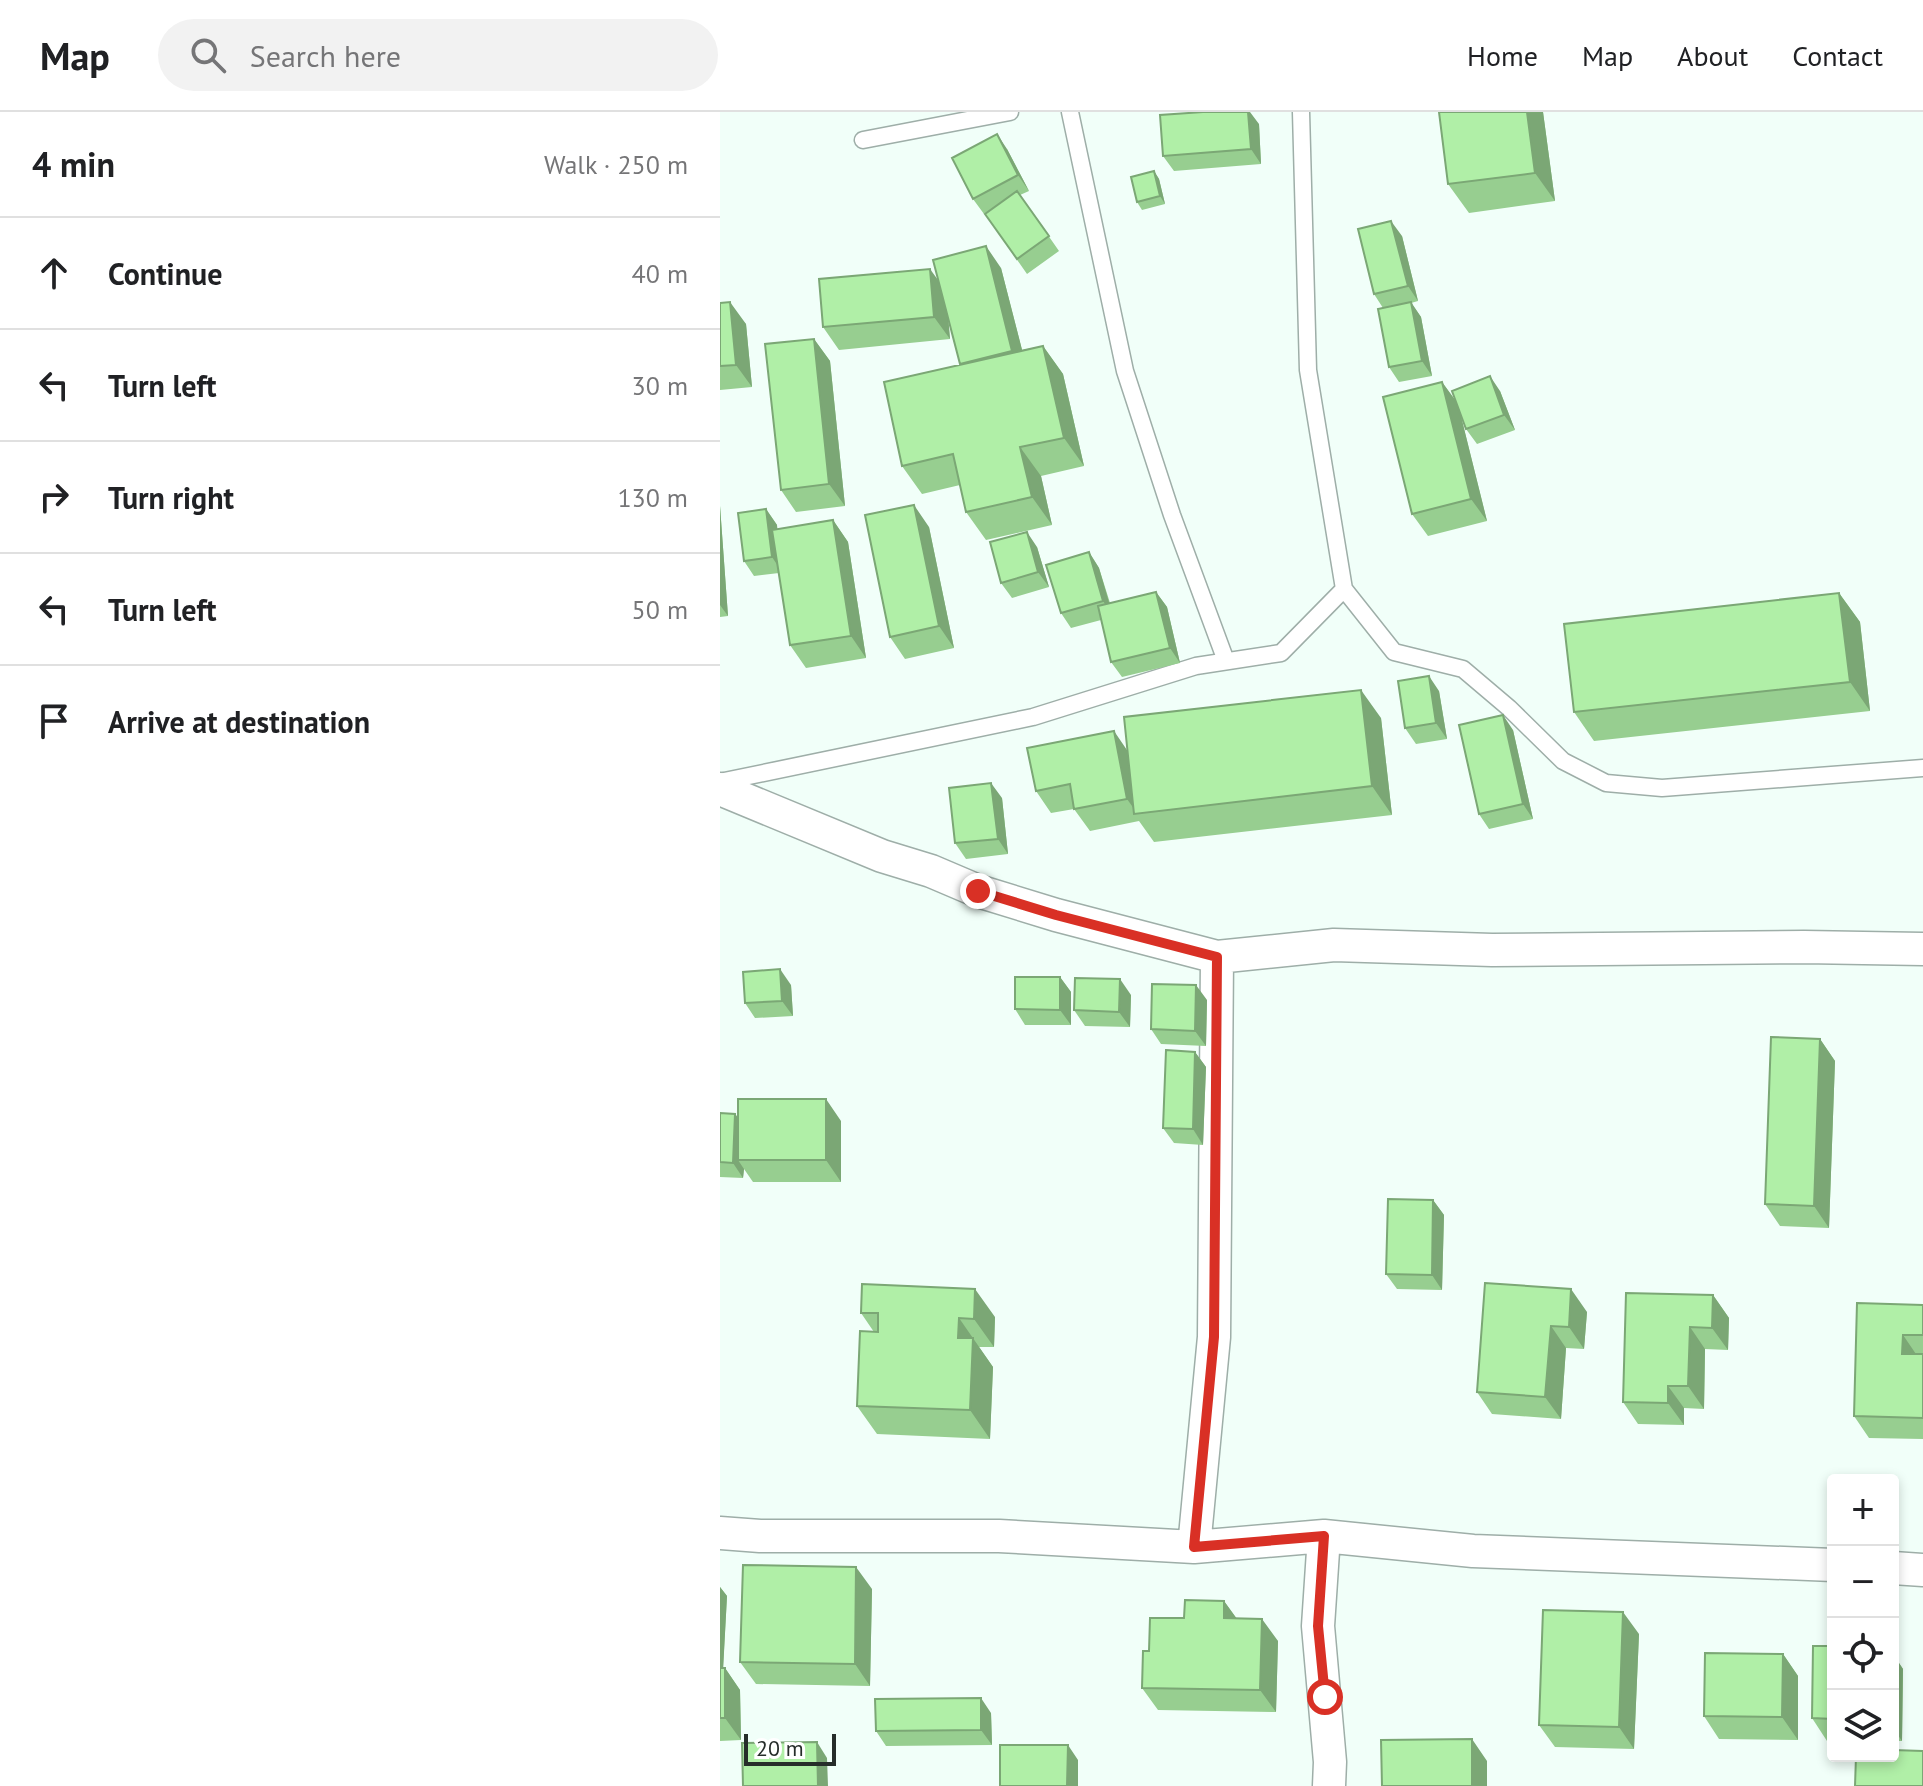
<!DOCTYPE html>
<html lang="en">
<head>
<meta charset="utf-8">
<style>
  body { margin:0; font-family:"PT Sans",sans-serif; background:#f2f2f2; color:#202124 }
  .controls { position:absolute; right:24px; bottom:24px; display:grid; overflow:hidden; border-radius:8px; box-shadow:0 4px 12px #0003 }
  .controls button { width:72px; height:72px; display:grid; place-items:center; padding:0; border:0; border-bottom:2px solid #e0e0e0; background:#fff; color:#202124; font:40px sans-serif }
  .scale { position:absolute; left:24px; bottom:20px; width:92px; box-sizing:border-box; padding-left:8px; border:4px solid #262d2a; border-top:0; font-size:22px; line-height:28px; white-space:nowrap; color:#262d2a; -webkit-text-stroke:6px #fff; paint-order:stroke }
  .stop { position:absolute; width:24px; height:24px; margin:-18px; border:6px solid #d93025; border-radius:50%; background:#fff }
  .stop.end { background:#d93025; border-color:#fff; box-shadow:0 2px 8px #0008 }
  .list { margin:0; padding:0; list-style:none }
  h2 { display:flex; justify-content:space-between; align-items:center; height:104px; margin:0; padding:0 32px; font-size:34px }
  h2 small { font-size:26px; font-weight:400; color:#757577 }
  .list li { display:grid; grid-template-columns:52px 1fr auto; gap:24px; align-items:center; box-sizing:border-box; height:112px; padding:0 32px; border-top:2px solid #e0e0e0 }
  .list b { display:block; font-size:30px; white-space:nowrap }
  .list em { font-size:26px; font-style:normal; color:#757577 }
  .icon { flex:none; width:44px; height:44px; fill:none; stroke:currentColor; stroke-width:2; stroke-linecap:round; stroke-linejoin:round }
  .map { position:relative; flex:none; width:1203px; height:1674px; overflow:hidden }
  header { display:flex; align-items:center; gap:48px; box-sizing:border-box; height:112px; padding:0 40px; background:#fff; border-bottom:2px solid #e0e0e0 }
  header strong { font-size:38px }
  nav { display:flex; gap:44px; margin-inline-start:auto; font-size:28px }
  .search { width:560px; height:72px; background:#f2f2f2; display:flex; align-items:center; gap:20px; box-sizing:border-box; padding:0 28px; border-radius:44px; color:#757577; font-size:30px }
  main { display:flex }
  aside { flex:1; background:#fff }
  .map>svg:first-child { display:block }
  .lines { fill:none; stroke-linecap:round; stroke-linejoin:round }
  .service-casing { stroke:#9eaea8; stroke-width:19 }
  .minor-casing { stroke:#9eaea8; stroke-width:35 }
  .service { stroke:#fff; stroke-width:16 }
  .minor { stroke:#fff; stroke-width:32 }
  .wall { fill:#97ce90 }
  .shaded-wall { fill:#7ba775 }
  .building { fill:#b0efa7; stroke:#7ba775; stroke-width:2 }
  .route { stroke:#d93025; stroke-width:10 }
</style>
</head>
<body>
<header>
<strong>Map</strong>
<div class="search"><svg class="icon" aria-label="search" viewBox="0 0 24 24"><circle cx="10" cy="10" r="6"/><path d="M15 15l6 6"/></svg>Search here</div>
<nav><a>Home</a><a>Map</a><a>About</a><a>Contact</a></nav>
</header>
<main>
<aside>
<h2>4 min<small>Walk · 250 m</small></h2>
<ul class="list">
<li><svg class="icon" aria-label="ahead" viewBox="0 0 24 24"><path d="M12 20V5M6 11l6-6 6 6"/></svg><div><b>Continue</b></div><em>40 m</em></li>
<li><svg class="icon" aria-label="left" viewBox="0 0 24 24"><path d="M17 20v-9H6M10 6l-5 5 5 5"/></svg><div><b>Turn left</b></div><em>30 m</em></li>
<li><svg class="icon" aria-label="right" viewBox="0 0 24 24"><path d="M7 20v-9h11M14 6l5 5-5 5"/></svg><div><b>Turn right</b></div><em>130 m</em></li>
<li><svg class="icon" aria-label="left" viewBox="0 0 24 24"><path d="M17 20v-9H6M10 6l-5 5 5 5"/></svg><div><b>Turn left</b></div><em>50 m</em></li>
<li><svg class="icon" aria-label="arrive" viewBox="0 0 24 24"><path d="M6 21V4h12l-3 4 3 4H6"/></svg><div><b>Arrive at destination</b></div></li>
</ul>
</aside>
<div class="map">
<svg width="1203" height="1674" viewBox="0 0 1203 1674">
  <rect width="100%" height="100%" fill="#f1fff9"/>
  <g class="lines">
    <g class="service-casing">
      <path id="service" d="M350,0L405,259L452,403L506,549
        M581,0L588,258L624,477L674,540L743,557L789,596L843,649L886,671L942,676L1203,656
        M143,28L290,0
        M0,670L313,605L476,554L561,541L624,477"/>
    </g>
    <g class="minor-casing">
      <path id="minor" d="M0,677L162,744L211,759L258,779L336,803L497,845L614,833L772,838L1084,835L1203,837
        M0,1421L40,1424H279L474,1435L604,1424L753,1439L1113,1453
        M604,1424L598,1514L610,1650L609,1674
        M474,1435L494,1225L497,845
        M1173,1456L1203,1458"/>
    </g>
    <use href="#service" class="service"/>
    <use href="#minor" class="minor"/>
  </g>
  <path class="wall" d="M719,0H823L835,89L749,101L728,72Z
    M539,12L541,52L454,59L443,44Z
    M287,37L309,79L300,83L339,139L307,162L265,102L267,100L264,102L253,87Z
    M434,59L439,67L445,92L422,98L417,90Z
    M682,124L698,189L691,191L701,205L712,264L679,270L669,255L663,196L654,182Z
    M281,156L302,238L323,234L343,262L364,354L321,364L332,413L266,428L246,400L240,373L202,382L182,354L240,253L228,206L230,227L119,238L103,215L219,169Z
    M0,191L26,212L32,275L0,278Z
    M94,227L110,249L125,394L76,400L61,378Z
    M722,270L735,288L780,279L795,318L757,332L746,317L740,301L767,409L708,424L692,402Z
    M0,394L8,504L0,505Z
    M46,397L57,413V417L113,408L128,430L146,546L86,556L70,533L59,461L34,464L24,449Z
    M209,415L234,536L185,547L170,525Z
    M317,435L329,475L292,486L281,471Z
    M369,440L379,456L390,491L436,480L447,495L460,551L402,565L391,550L381,508L351,516L341,501Z
    M1119,481L1140,510L1150,599L874,629L854,600Z
    M719,579L727,627L696,632L685,616Z
    M661,606L672,703L434,730L419,709L370,719L354,697L331,701L316,679L407,638Z
    M793,618L813,707L769,717L759,702Z
    M282,686L288,742L246,747L235,731Z
    M340,865L351,880V913H305L295,897Z
    M71,873L73,904L35,906L25,891Z
    M411,883L410,915L365,914L354,898Z
    M487,888L486,934L441,932L431,917Z
    M1100,927L1115,949L1109,1116L1060,1114L1045,1092Z
    M475,940L486,955L483,1033L454,1031L443,1016Z
    M0,1001L15,1002L18,1005L121,1009V1070H33L24,1057L23,1066L0,1065Z
    M713,1088L724,1103L722,1178L677,1177L666,1162Z
    M765,1171L867,1200L864,1237L846,1236L841,1307L772,1302L757,1280Z
    M993,1183L1009,1206L1008,1238L985,1237L984,1297L964,1296V1313L918,1312L903,1290Z
    M1137,1191L1203,1193V1327L1149,1326L1134,1304Z
    M141,1201L275,1205L274,1235H259L273,1255L270,1327L157,1322L137,1294L154,1220Z
    M0,1475L7,1484L3,1556H5L20,1578L21,1628L0,1629Z
    M152,1477L150,1574L36,1572L20,1550Z
    M504,1489L516,1506L558,1529L556,1600L438,1598L422,1576L429,1539L464,1506Z
    M919,1522L914,1637L835,1635L819,1613Z
    M1113,1534V1629H1107L1092,1606Z
    M1063,1542L1078,1564V1628L999,1627L984,1604Z
    M1173,1542L1183,1557L1182,1629H1173Z
    M271,1601L272,1633L166,1634L156,1619Z"/>
  <path class="shaded-wall" d="M528,0H530L539,12L541,52L531,37Z
    M807,0H823L835,89L815,61Z
    M277,22L287,37L309,79L298,63Z
    M434,59L439,67L445,92L440,84Z
    M671,109L682,124L698,189L688,174Z
    M266,134L281,156L308,261L292,239Z
    M210,157L226,179L230,227L214,205Z
    M10,190L26,212L32,275L16,253Z
    M691,190L701,205L712,264L702,249Z
    M94,227L110,249L125,394L109,372Z
    M323,234L343,262L364,354L344,326Z
    M770,264L780,279L795,318L784,303Z
    M722,270L738,292L767,409L751,387Z
    M300,335L321,364L332,413L312,385Z
    M194,393L209,415L234,536L219,514Z
    M0,394L8,504L0,493Z
    M46,397L57,413L62,460L52,445Z
    M113,408L128,430L146,546L131,524Z
    M307,420L317,435L329,475L318,460Z
    M369,440L379,456L393,504L383,489Z
    M436,480L447,495L460,551L450,536Z
    M1119,481L1140,510L1150,599L1130,570Z
    M709,564L719,579L727,627L716,611Z
    M641,578L661,606L672,703L652,674Z
    M783,603L793,618L813,707L803,692Z
    M394,619L409,641L417,701L407,687Z
    M271,671L282,686L288,742L278,727Z
    M60,857L71,873L73,904L62,889Z
    M340,865L351,880V913L340,898Z
    M400,867L411,883L410,915L399,900Z
    M476,873L487,888L486,934L475,919Z
    M1100,927L1115,949L1109,1116L1094,1094Z
    M475,940L486,955L483,1033L473,1017Z
    M106,987L121,1009V1070L106,1048Z
    M15,1002L26,1017L18,1048L24,1057L23,1066L13,1051Z
    M713,1088L724,1103L722,1178L712,1163Z
    M255,1177L275,1205L274,1235L254,1207Z
    M851,1177L867,1200L864,1237L849,1215Z
    M993,1183L1009,1206L1008,1238L992,1216Z
    M239,1206L273,1255L270,1327L250,1298L238,1226Z
    M831,1214L846,1236L841,1307L825,1285Z
    M970,1215L985,1237L984,1297L968,1274Z
    M1183,1223L1198,1245L1182,1242Z
    M948,1274L964,1296V1313L948,1291Z
    M136,1455L152,1477L150,1574L135,1552Z
    M0,1475L7,1484L3,1559L0,1555Z
    M504,1489L520,1511L504,1506Z
    M903,1500L919,1522L914,1637L899,1615Z
    M542,1507L558,1529L556,1600L540,1578Z
    M1063,1542L1078,1564V1628L1062,1605Z
    M1173,1542L1183,1557L1182,1629L1173,1616Z
    M5,1556L20,1578L21,1628L5,1606Z
    M261,1586L271,1601L272,1633L261,1618Z
    M752,1627L767,1649V1674H752Z
    M97,1630L107,1646L108,1674H98Z
    M348,1633L358,1648V1674H347Z"/>
  <path class="building" d="M483,0H528L531,37L443,44L440,3Z
    M719,0H807L815,61L728,72Z
    M277,22L298,63L253,87L232,46Z
    M434,59L440,84L417,90L411,65Z
    M297,79L329,124L297,147L265,102Z
    M671,109L688,174L654,182L638,117Z
    M266,134L292,239L240,252L213,148Z
    M210,157L214,205L103,215L99,167Z
    M10,190L16,253L0,254V191Z
    M691,190L702,249L669,255L658,197Z
    M94,227L109,372L61,378L45,232Z
    M323,234L344,326L300,335L312,385L246,400L233,342L182,354L164,270Z
    M770,264L784,303L746,317L732,279Z
    M722,270L751,387L692,402L663,285Z
    M194,393L219,514L170,525L145,403Z
    M46,397L52,445L24,449L18,401Z
    M113,408L131,524L70,533L52,418Z
    M307,420L318,460L281,471L270,430Z
    M369,440L383,489L341,501L326,453Z
    M436,480L450,536L391,550L378,494Z
    M1119,481L1130,570L854,600L844,512Z
    M709,564L716,611L685,616L678,569Z
    M641,578L652,674L414,702L404,605Z
    M783,603L803,692L759,702L739,613Z
    M394,619L407,687L354,697L350,672L316,679L307,636Z
    M271,671L278,727L235,731L229,676Z
    M60,857L62,889L25,891L23,860Z
    M295,865H340V898L295,897Z
    M355,866L400,867L399,900L354,898Z
    M432,872L476,873L475,919L431,917Z
    M1051,925L1100,927L1094,1094L1045,1092Z
    M446,938L475,940L473,1017L443,1016Z
    M18,987H106V1048H18Z
    M0,1001L15,1002L13,1051L0,1050Z
    M668,1087L713,1088L712,1163L666,1162Z
    M765,1171L851,1177L849,1215L831,1214L825,1285L757,1280Z
    M142,1172L255,1177L254,1207L239,1206L238,1226H253L250,1298L137,1294L140,1219L158,1220V1201H141Z
    M906,1181L993,1183L992,1216L970,1215L968,1274H948V1291L903,1290Z
    M1137,1191L1203,1193V1223H1183L1182,1242H1203V1306L1134,1304Z
    M23,1453L136,1455L135,1552L20,1550Z
    M465,1488L504,1489V1506L542,1507L540,1578L422,1576L423,1539H429L430,1506H464Z
    M823,1498L903,1500L899,1615L819,1613Z
    M1093,1534H1113V1607L1092,1606Z
    M985,1541L1063,1542L1062,1605L984,1604Z
    M0,1556H5V1606H0Z
    M261,1586V1618L156,1619L155,1587Z
    M752,1627V1674H662L661,1628Z
    M97,1630L98,1674H23L22,1631Z
    M280,1633H348L347,1674H280Z
    M1173,1638L1203,1639V1674H1135L1136,1644H1173Z"/>
  <g class="lines">
    <path class="route" d="M258,779L336,803L497,845L494,1225L474,1435L604,1424L598,1514L605,1585"/>
  </g>
</svg>
<div class="controls">
<button>+</button>
<button>−</button>
<button><svg class="icon" aria-label="locate" viewBox="0 0 24 24"><circle cx="12" cy="12" r="6"/><path d="M12 2v4M12 18v4M2 12h4M18 12h4"/></svg></button>
<button><svg class="icon" aria-label="layers" viewBox="0 0 24 24"><path d="M12 4l9 5-9 5-9-5zM3 14l9 5 9-5"/></svg></button>
</div>
<div class="scale">20 m</div>
<div class="stop" style="left:605px;top:1585px"></div>
<div class="stop end" style="left:258px;top:779px"></div>
</div>
</main>
</body>
</html>
